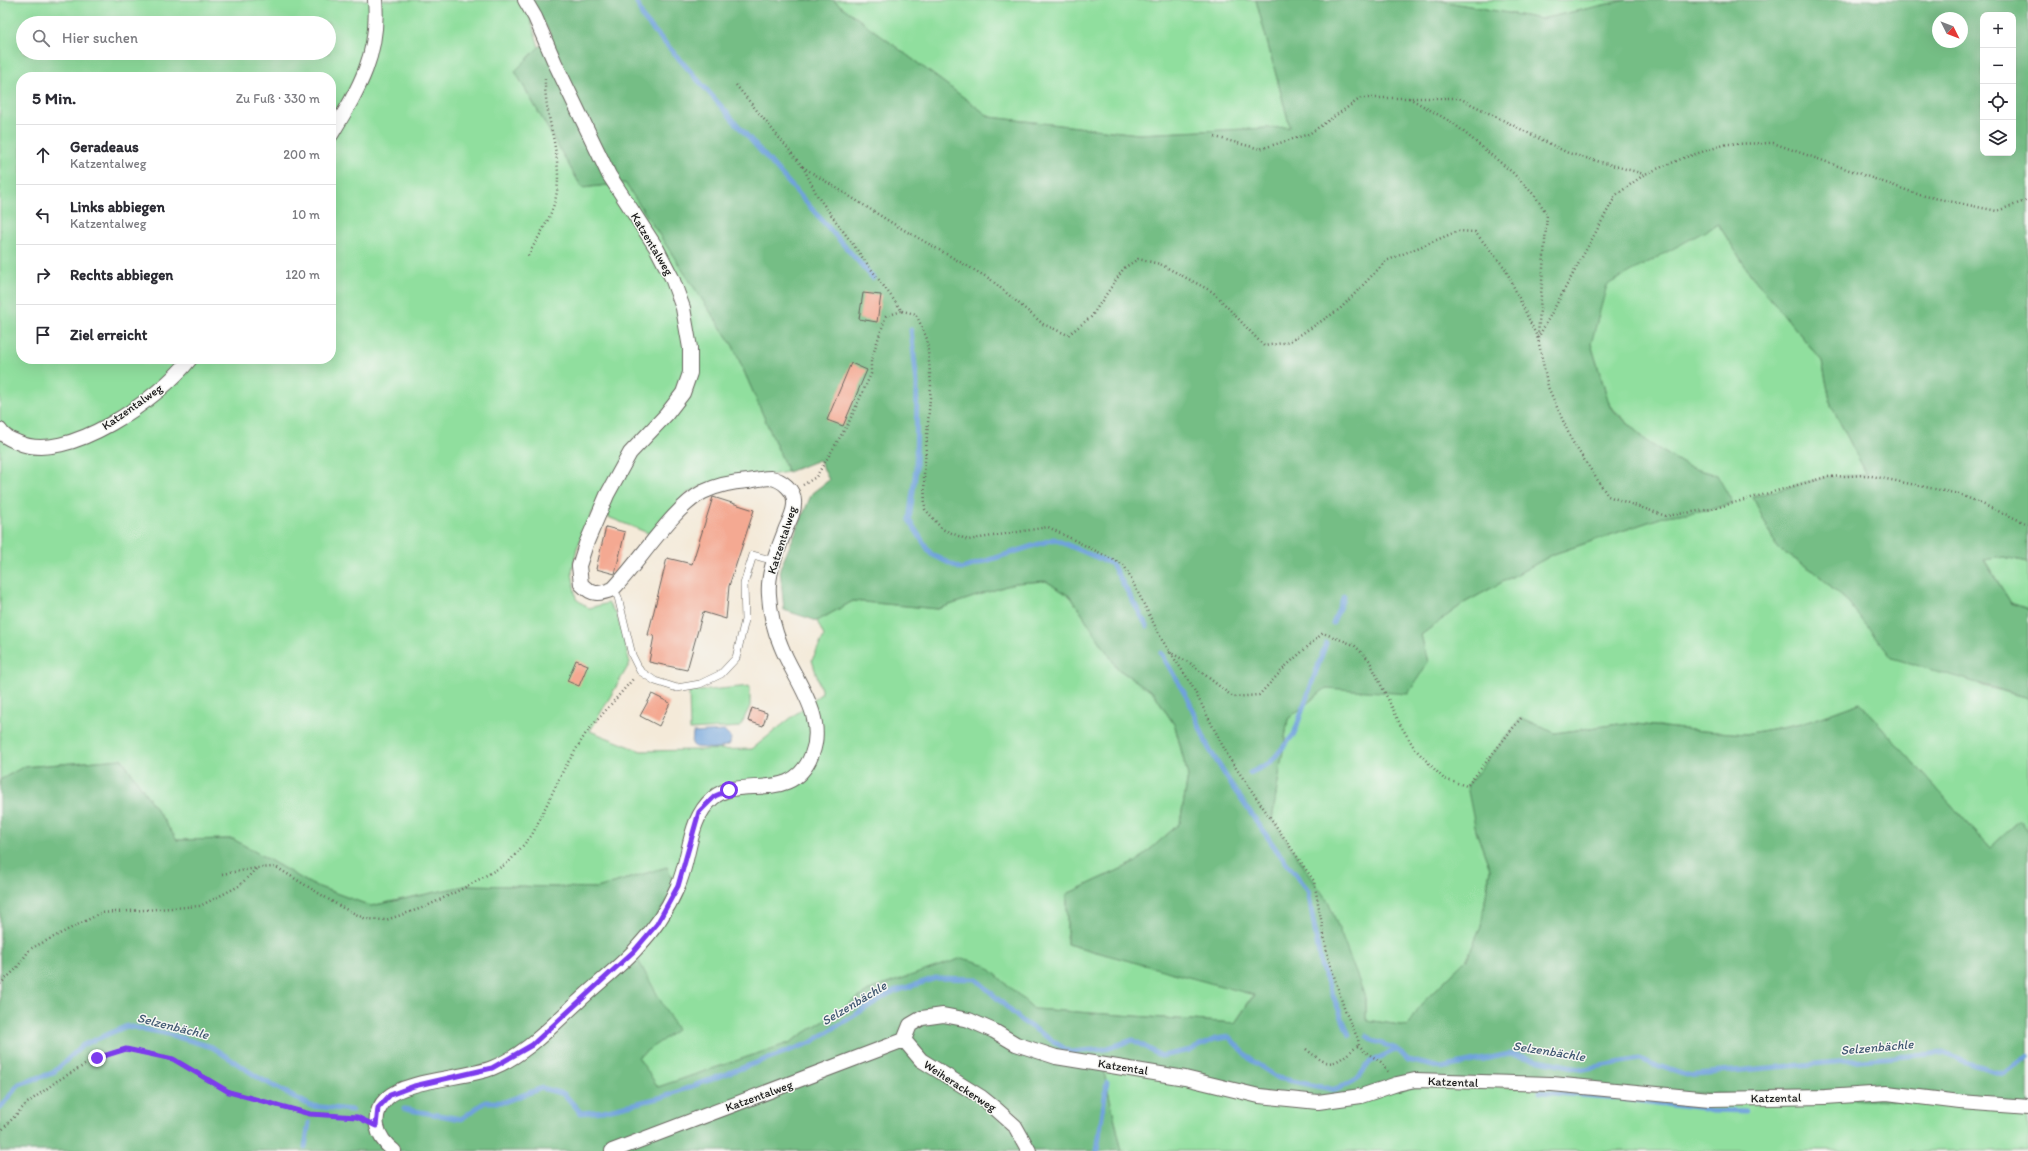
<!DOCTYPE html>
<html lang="de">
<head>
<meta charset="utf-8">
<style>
  body { margin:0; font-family:Itim,sans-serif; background:#f2f2f3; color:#2b2b33 }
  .controls { position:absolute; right:12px; top:12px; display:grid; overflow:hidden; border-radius:8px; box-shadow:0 4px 16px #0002 }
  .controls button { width:36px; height:36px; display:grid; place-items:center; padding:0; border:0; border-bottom:1px solid #e1e1e2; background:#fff; color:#2b2b33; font:20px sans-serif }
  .compass { position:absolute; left:1932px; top:12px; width:36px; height:36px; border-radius:50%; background:#fff; box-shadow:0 4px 16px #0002; rotate:132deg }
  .stop { position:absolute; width:12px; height:12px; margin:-9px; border:3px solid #7c3aed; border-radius:50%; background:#fff }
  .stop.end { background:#7c3aed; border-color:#fff; box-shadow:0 1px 4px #0008 }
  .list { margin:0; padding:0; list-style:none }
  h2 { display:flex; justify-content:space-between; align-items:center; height:52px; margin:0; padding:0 16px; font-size:17px }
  h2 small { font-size:13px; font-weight:400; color:#7c7c81 }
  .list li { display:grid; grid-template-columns:26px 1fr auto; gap:12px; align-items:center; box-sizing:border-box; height:60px; padding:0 16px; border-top:1px solid #e1e1e2 }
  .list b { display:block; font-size:15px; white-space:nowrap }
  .list p { margin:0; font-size:13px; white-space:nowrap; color:#7c7c81 }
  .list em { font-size:13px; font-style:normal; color:#7c7c81 }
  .icon { flex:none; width:22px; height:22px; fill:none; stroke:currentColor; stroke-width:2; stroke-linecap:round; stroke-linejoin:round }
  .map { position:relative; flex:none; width:2028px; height:1151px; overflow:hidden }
  .search { position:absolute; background:#fff; box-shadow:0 4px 16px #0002; left:16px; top:16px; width:320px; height:44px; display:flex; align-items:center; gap:10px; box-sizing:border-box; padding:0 14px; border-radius:22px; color:#7c7c81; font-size:15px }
  .panel { position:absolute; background:#fff; box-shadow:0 4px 16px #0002; left:16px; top:72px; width:320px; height:292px; border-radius:16px }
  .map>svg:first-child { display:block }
  .green { fill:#90df9e; stroke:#567e5d; fill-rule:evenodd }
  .forest { fill:#74be85; stroke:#486d50; fill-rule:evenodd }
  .water { fill:#6fa3db; stroke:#46607c }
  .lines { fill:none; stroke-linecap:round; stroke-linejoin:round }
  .stream { stroke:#6fa3db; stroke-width:5 }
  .building { fill:#f4a992 }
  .lane-casing { stroke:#68645e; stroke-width:8 }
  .street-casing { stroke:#68645e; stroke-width:16 }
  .path { stroke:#68645e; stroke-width:2.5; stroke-dasharray:1 3; stroke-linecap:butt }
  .lane { stroke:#fff; stroke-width:7 }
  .street { stroke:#fff; stroke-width:14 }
  .route { stroke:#7c3aed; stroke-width:5 }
  .labels { text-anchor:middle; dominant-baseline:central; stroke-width:3; stroke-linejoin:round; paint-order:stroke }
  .street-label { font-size:12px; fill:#1c1c1c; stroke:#f6f6f2 }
  .water-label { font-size:13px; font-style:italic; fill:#415972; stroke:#f6f6f2 }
</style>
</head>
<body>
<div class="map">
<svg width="2028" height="1151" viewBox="0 0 2028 1151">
  <rect width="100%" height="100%" fill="#f6f6f2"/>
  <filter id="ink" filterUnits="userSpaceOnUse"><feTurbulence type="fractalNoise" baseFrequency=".025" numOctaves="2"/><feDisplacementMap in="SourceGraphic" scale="8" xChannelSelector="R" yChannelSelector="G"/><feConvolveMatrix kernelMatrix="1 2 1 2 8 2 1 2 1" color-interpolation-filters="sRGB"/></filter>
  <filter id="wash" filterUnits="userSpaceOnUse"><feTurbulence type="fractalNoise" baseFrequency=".012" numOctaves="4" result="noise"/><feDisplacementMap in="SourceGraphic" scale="16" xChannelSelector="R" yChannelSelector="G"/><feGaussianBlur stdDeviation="0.9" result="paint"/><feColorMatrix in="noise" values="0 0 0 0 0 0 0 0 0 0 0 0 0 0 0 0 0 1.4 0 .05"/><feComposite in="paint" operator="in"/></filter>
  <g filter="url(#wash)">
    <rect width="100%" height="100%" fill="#f4ead9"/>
    <path class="green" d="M0,0H520L530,17L539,47L515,71L582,188L625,183L733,346L788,472L700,487L686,494L653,535L593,511L577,548L572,571L576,599L589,608L608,603L617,615L630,663L590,731L641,751L752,749L822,693L812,660L824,636L817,621L853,601L938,609L1015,583L1046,581L1071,597L1118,669L1154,693L1175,726L1188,776L1180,823L1136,862L1067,894V944L1254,994L1235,1023L1034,1009L984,964L872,989L789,1043L658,1087L637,1057L634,953L675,889L667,867L597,888L469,885L371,906L311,884L233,839L177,840L122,759L23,767L0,780ZM23,23H329V53H23ZM21,77H331V359H21Z
      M833,0H1256L1290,127L1138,134L990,117Z
      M1436,0H1626L1541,19Z
      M1718,224L1751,275L1822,361L1831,405L1867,475L1826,477L1753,497L1777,548L1815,572L1848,602L1868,626L1983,686L2028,698V831L2020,820L1990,848L1860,703L1807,722L1746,734L1702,731L1626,723L1555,733L1521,718L1476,831L1490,869L1481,927L1467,959L1422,1003L1407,1026L1366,1020V999L1272,820L1288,719L1326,688L1428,662L1421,635L1464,603L1554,554L1666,516L1712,509L1717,475L1689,467L1650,444L1610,406L1591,344L1600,281Z
      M2005,557L2028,562V609L2011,603L1984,559Z
      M750,686V706L740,727L690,730L689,692Z
      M1102,1064L1397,1084L1825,1097L2028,1107V1151H1122Z"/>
    <path class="forest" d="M530,0H833L990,117L1138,134L1290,127L1256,0H1436L1541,19L1626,0H2028V562L2005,557L1984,560L2011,603L2028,609V698L1892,658L1848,602L1815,572L1777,548L1753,497L1826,477L1867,475L1831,405L1822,361L1751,275L1718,224L1607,285L1591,344L1610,407L1650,444L1689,467L1717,475L1733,503L1712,509L1666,516L1554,554L1464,603L1421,635L1428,662L1408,694L1326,688L1288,719L1272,820L1329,903L1366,999V1020L1407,1026L1422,1003L1467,959L1481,927L1490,869L1476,831L1467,786L1521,718L1555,733L1626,723L1702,731L1746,734L1807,722L1860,703L1990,848L2020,820L2028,831V1107L1447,1082L1318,1102L1102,1064L1122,1151H0V780L23,767L122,759L177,840L233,839L311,884L371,906L469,885L597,888L667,867L675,889L633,951L677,1030L638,1057L658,1087L789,1043L872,989L962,958L984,964L1034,1009L1235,1023L1254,995L1067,944V894L1136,862L1180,823L1188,776L1175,726L1154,693L1118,669L1071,597L1046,581L1015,583L938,609L853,601L817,621L784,610L780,569L812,493L829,480L819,460L788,472L733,346L625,183L582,188L515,71L551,35ZM1983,15H2013V153H1983ZM1938,18H1962V42H1938Z"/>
    <path class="water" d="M724,731L731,738L730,744L718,749L695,747L692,744L693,733Z"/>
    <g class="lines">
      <path class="stream" d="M636,0L643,18L873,278
        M911,330L917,383L916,469L909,520L931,554L961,569L1054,539L1112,564L1147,626
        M1333,623L1344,596
        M1161,653L1189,701L1208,747L1232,786L1278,852L1308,890L1321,966L1349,1035
        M1250,773L1270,763L1294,734L1326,643
        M1367,1036L1374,1041L1397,1049
        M1540,1092L1618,1098L1710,1110L1747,1111
        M0,1108L19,1084L53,1073L83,1045L127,1026L164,1033L212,1047L259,1078L311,1106L352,1110
        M404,1109L461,1119L485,1102H504L542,1088L564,1094L581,1113L603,1111L663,1097L810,1043L890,993L936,978L976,979L1022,1021L1070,1052L1105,1049L1133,1040L1161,1056L1191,1050L1215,1039L1229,1037L1251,1060L1278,1078L1336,1090L1358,1078L1370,1062L1397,1049L1408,1060L1441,1068L1509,1054L1584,1069L1639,1059L1685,1075L1942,1053L1975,1065L2004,1073L2028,1056
        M305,1147L309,1123
        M1097,1151L1107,1082"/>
    </g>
    <g id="blocks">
      <path class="building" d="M863,293L881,295L877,322L859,319Z
        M851,363L867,370L843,426L827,420Z
        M713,497L754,510L729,586L726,619L703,612L687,670L649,662L654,636L648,635L667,558L692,564Z
        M606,527L625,532L615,574L596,569Z
        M576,660L588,665L579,686L567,681Z
        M652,694L670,703L659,726L640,716Z
        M752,708L767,713L763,726L748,721Z"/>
    </g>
  </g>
  <g filter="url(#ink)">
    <use href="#blocks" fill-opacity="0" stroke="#68645e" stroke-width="1"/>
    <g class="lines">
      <g class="lane-casing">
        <path id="lane" d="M613,589L618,597L632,655L640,671L655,681L677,688L700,684L721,674L736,658L745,620L744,584L753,555L774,561"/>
      </g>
      <g class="street-casing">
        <path id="street" d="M331,135C358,90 380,55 375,0
          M0,430C4,437 10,439 17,442C66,466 161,397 190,359
          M904,1040L910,1025L922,1018L943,1015L969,1020L994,1031L1016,1044L1056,1057L1185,1078L1259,1096L1318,1102L1361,1096L1397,1084L1415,1080L1552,1084L1710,1099L1825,1097L1887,1093L1960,1102L2028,1107
          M904,1040L921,1060L981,1097L996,1109L1015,1126L1029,1151
          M394,1151C376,1137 369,1116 387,1098C405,1080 467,1078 492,1068C527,1054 552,1025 579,1001C597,984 618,968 635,950C652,932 667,911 677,888C691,859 687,820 713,798C741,774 792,806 812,754C827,715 794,680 781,646C774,630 770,612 769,595C767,572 778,550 786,528C790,520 795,510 794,501C794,490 782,480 771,478C764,478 755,480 748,481C733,482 717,485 703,492C673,507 639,563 613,589C598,595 592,595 581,584L579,566L586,544L607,495L630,453L666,415L683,393L690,373V348L683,308L672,278L657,249L609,175L555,63L535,17L525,0
          M612,1151L904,1040"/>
      </g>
      <path class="path" d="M736,85L803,167
        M1409,98L1453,123L1513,173L1535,196L1547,214L1538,336
        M1215,137L1260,149L1309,134L1361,98H1459L1568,153L1644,174
        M528,256C536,240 549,222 554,204C567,164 544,120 545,79
        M902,311L916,314L927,339L931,385L924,474L925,509L942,529L968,540L1048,527L1124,565L1162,640L1190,682L1229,758L1314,881L1328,957L1345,1011L1358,1039L1359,1045L1364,1051L1381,1062L1388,1072
        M1538,338L1616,195L1645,174L1686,157L1727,144L1773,143L1920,195L1997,211L2028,200
        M803,485L816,477L848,424L871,374V360L886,316L902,311L818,197L803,167L892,223L990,279L1043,324L1068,335L1091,317L1124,268L1138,259L1160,264L1213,292L1264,346L1289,342L1340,309L1386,261L1458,231L1475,232L1505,268L1538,339L1548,387L1572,441L1608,496L1666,516L1712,509L1826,477L1867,475L1959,494L2028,524
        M1169,652L1190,663L1233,697L1259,695L1286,666L1323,633L1354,645L1369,660L1401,726L1415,749L1444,779L1467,786L1521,718
        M222,874L257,868L276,867L341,907L366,919L386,920L425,907L464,888L508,863L532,835L564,769L586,733L633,679
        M0,984L16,969L30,949L101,913L200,906L239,886L257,868
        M1306,1049C1332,1071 1334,1064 1359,1045
        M0,1132L26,1104L57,1081L97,1058L126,1049L173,1059L229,1092L310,1114L357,1117L363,1120"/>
      <use href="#lane" class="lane"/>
      <use href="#street" class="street"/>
    </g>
  </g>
  <g class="lines" filter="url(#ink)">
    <path class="route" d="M97,1058L126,1049L173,1059L229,1092L310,1114L357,1117L376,1126L378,1108L390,1095L414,1086L492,1068L532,1045L634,951L657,924L678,886L699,812L715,796L729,790"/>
  </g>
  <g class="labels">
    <g class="street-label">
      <text transform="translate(652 244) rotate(59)">Katzentalweg</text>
      <text transform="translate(132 407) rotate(-35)">Katzentalweg</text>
      <text transform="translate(782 540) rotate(-72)">Katzentalweg</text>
      <text transform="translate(1123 1067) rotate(9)">Katzental</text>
      <text transform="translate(1453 1082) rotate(2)">Katzental</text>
      <text transform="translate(960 1086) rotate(33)">Weiherackerweg</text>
      <text transform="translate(759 1096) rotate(-20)">Katzentalweg</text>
      <text transform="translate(1776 1098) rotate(-1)">Katzental</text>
    </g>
    <g class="water-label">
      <text transform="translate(854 1003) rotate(-31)">Selzenbächle</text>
      <text transform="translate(173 1026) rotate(14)">Selzenbächle</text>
      <text transform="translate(1877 1047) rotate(-5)">Selzenbächle</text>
      <text transform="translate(1549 1051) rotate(9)">Selzenbächle</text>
    </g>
  </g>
</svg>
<div class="controls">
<button>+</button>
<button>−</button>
<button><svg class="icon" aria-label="locate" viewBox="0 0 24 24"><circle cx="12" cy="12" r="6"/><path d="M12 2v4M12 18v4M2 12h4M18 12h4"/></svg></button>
<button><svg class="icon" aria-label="layers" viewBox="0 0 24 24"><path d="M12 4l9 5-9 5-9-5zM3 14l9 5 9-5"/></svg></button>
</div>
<svg class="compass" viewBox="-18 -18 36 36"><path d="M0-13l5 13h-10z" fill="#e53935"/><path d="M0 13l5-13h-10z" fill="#7c7c81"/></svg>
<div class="stop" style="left:729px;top:790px"></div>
<div class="stop end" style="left:97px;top:1058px"></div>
<div class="search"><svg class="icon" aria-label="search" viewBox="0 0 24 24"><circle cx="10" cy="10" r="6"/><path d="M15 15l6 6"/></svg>Hier suchen</div>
<section class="panel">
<h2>5 Min.<small>Zu Fuß · 330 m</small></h2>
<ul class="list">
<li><svg class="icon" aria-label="ahead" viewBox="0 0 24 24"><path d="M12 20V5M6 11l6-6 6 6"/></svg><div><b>Geradeaus</b><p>Katzentalweg</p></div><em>200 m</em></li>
<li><svg class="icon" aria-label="left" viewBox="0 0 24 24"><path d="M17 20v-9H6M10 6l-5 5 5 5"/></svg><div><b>Links abbiegen</b><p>Katzentalweg</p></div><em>10 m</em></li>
<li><svg class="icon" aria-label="right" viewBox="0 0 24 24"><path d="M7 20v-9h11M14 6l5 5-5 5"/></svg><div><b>Rechts abbiegen</b></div><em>120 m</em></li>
<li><svg class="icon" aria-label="arrive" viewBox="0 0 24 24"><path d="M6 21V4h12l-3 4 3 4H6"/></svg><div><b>Ziel erreicht</b></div></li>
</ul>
</section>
</div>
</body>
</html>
